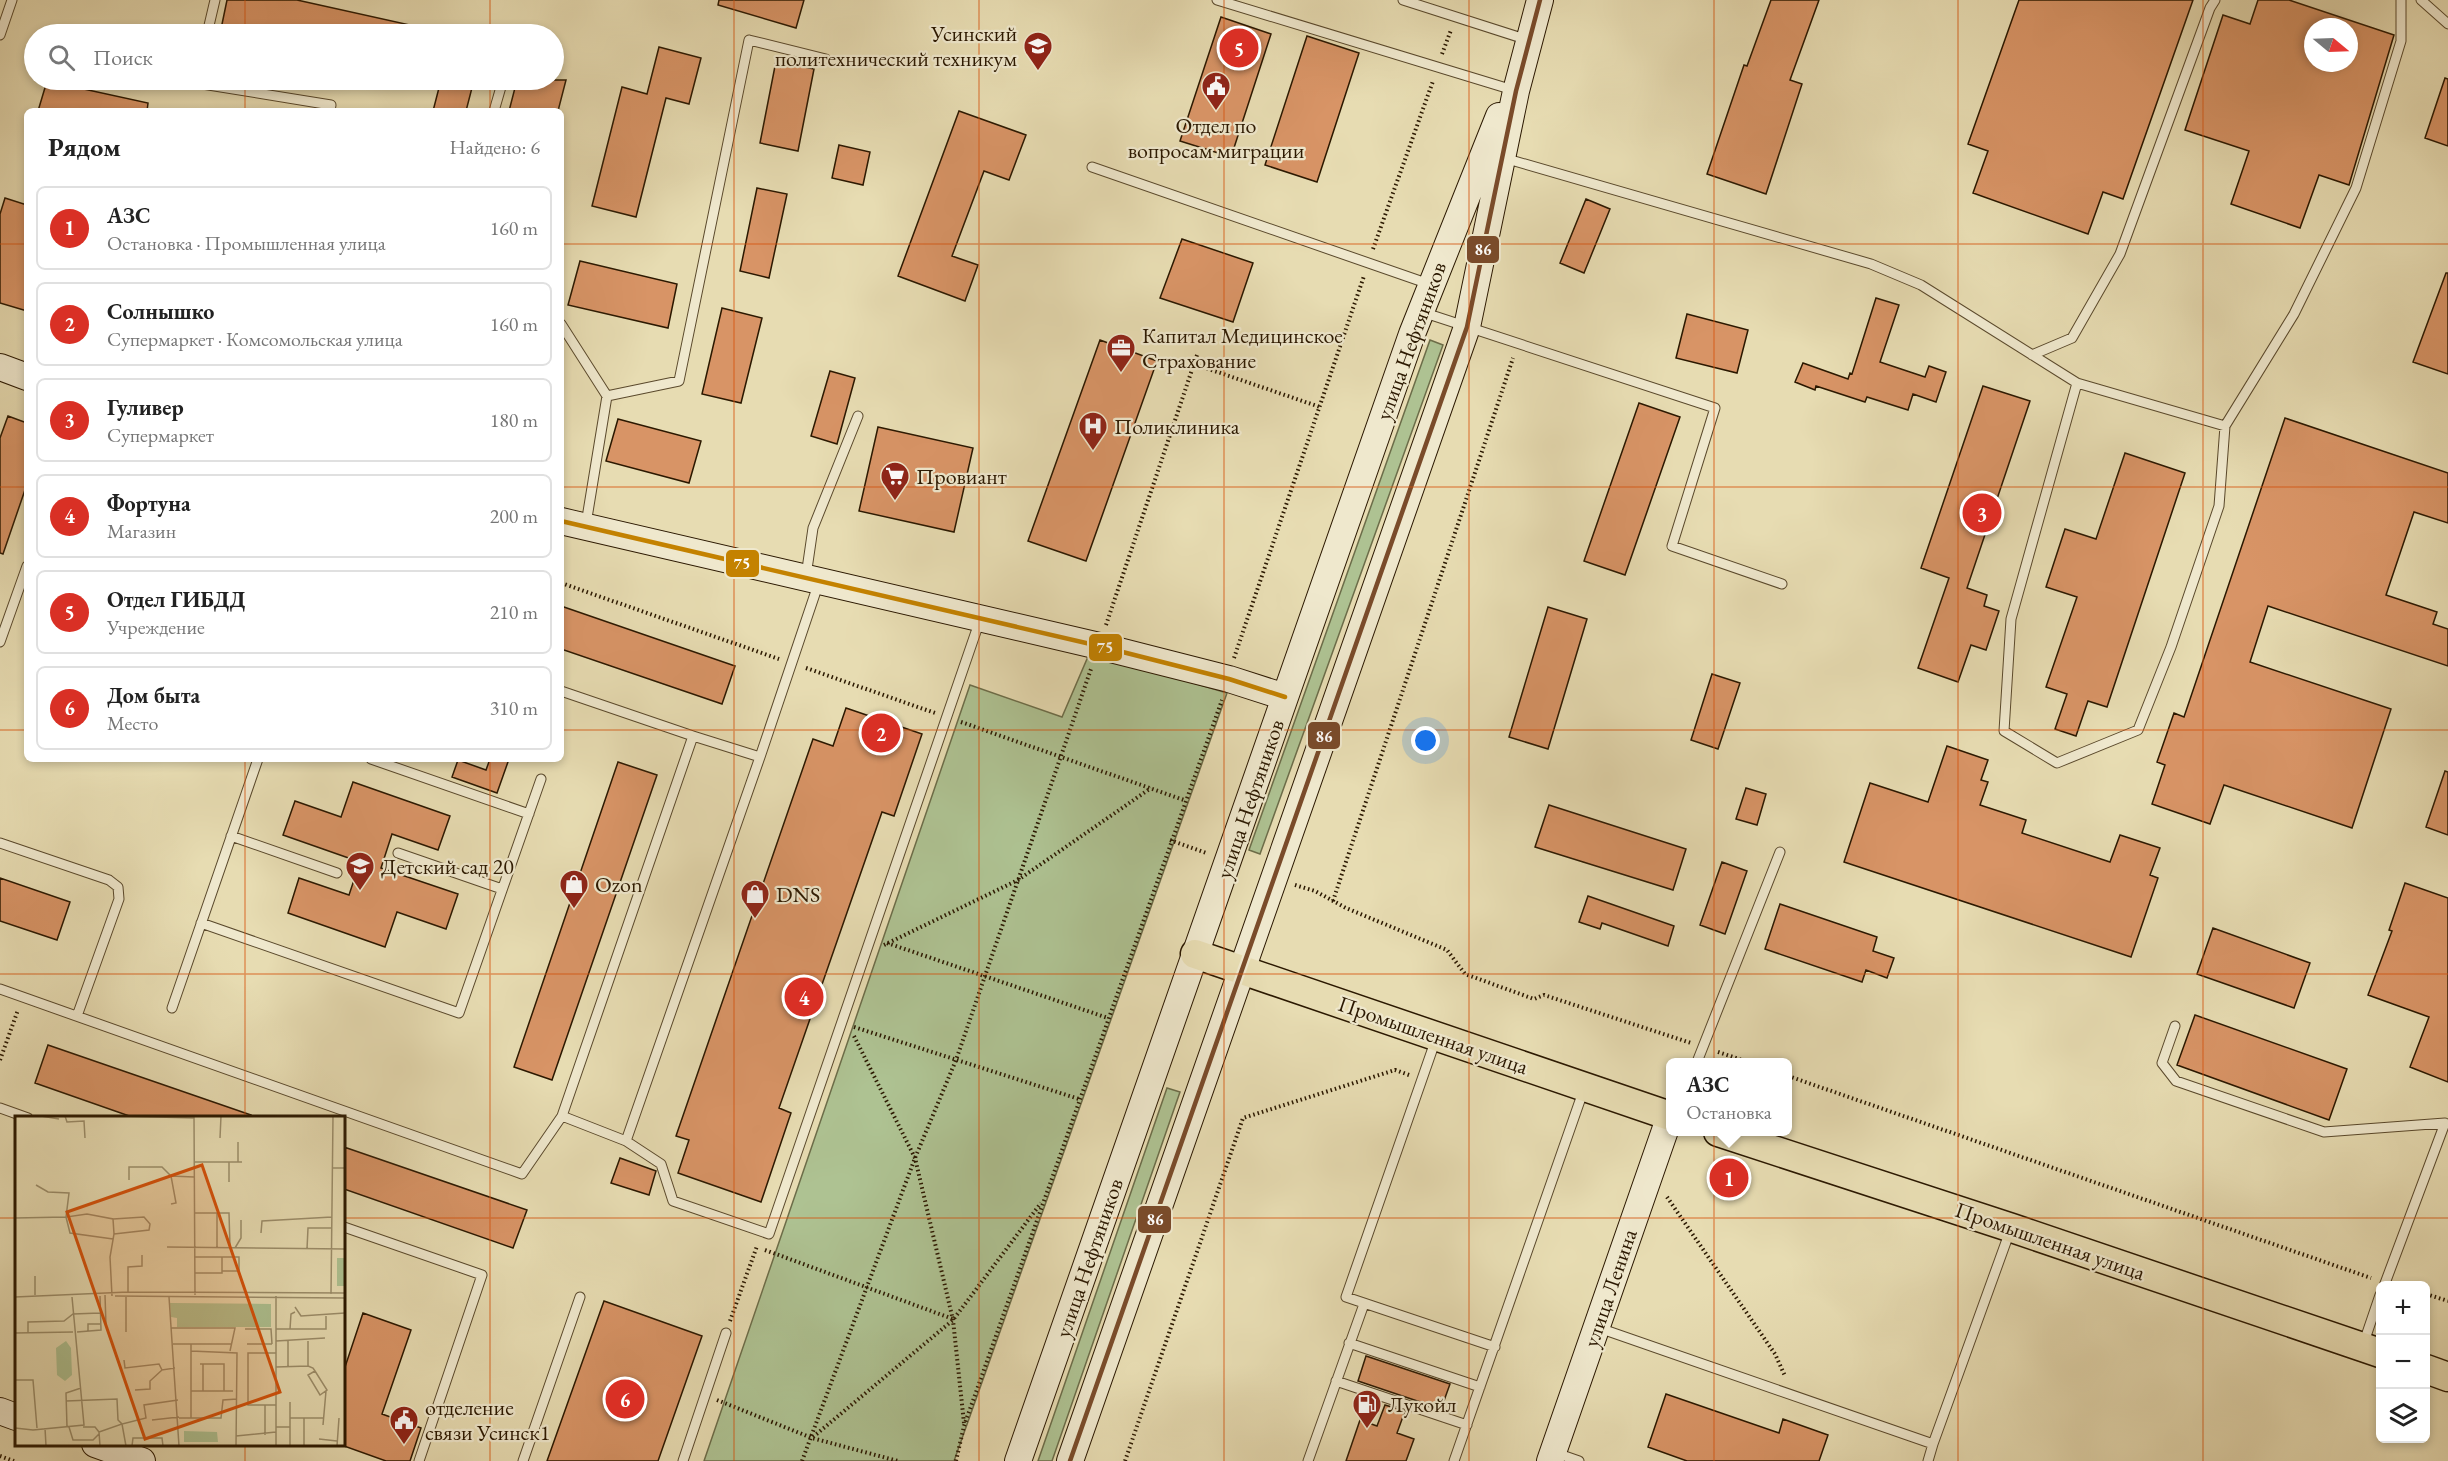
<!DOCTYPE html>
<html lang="ru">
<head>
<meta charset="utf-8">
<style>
  body { margin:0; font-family:"EB Garamond",serif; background:#f2f2f2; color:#222 }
  .controls { position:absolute; right:18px; bottom:18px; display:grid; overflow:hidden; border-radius:9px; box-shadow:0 3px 9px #0003 }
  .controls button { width:54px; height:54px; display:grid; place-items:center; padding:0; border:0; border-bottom:2px solid #e0e0e0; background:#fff; color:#222; font:30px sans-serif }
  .compass { position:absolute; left:2304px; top:18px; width:54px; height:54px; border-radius:50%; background:#fff; box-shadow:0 3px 9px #0003; rotate:109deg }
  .you { position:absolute; left:1426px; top:741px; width:21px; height:21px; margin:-15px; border:4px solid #fff; border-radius:50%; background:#1a73e8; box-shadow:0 0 0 9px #1a73e833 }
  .badge { display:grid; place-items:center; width:39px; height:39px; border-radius:50%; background:#d93025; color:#fff; font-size:20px; font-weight:700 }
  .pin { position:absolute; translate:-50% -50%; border:3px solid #fff; box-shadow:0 2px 6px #0006 }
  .popup { position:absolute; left:1666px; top:1058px; width:126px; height:78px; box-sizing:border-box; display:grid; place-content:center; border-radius:9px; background:#fff; filter:drop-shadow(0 2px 4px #0005); font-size:20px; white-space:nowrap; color:#767676 }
  .popup b { font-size:22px; color:#222 }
  .popup::after { content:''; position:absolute; left:50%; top:100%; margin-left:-12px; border:12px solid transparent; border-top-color:#fff }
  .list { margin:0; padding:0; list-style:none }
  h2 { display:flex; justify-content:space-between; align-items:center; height:78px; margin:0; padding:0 24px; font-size:26px }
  h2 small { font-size:20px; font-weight:400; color:#767676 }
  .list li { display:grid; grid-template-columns:39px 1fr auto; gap:18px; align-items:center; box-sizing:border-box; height:84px; margin:0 12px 12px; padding:0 12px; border:2px solid #e0e0e0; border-radius:9px }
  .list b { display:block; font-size:22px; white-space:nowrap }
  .list p { margin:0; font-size:20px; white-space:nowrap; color:#767676 }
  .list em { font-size:20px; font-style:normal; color:#767676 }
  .icon { flex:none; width:33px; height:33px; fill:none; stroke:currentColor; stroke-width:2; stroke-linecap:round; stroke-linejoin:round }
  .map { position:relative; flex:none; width:2448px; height:1461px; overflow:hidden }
  .search { position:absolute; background:#fff; box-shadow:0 3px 9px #0003; left:24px; top:24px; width:540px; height:66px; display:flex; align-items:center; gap:15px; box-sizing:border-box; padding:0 21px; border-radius:33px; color:#767676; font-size:22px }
  .panel { position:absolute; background:#fff; box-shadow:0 3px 9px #0003; left:24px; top:108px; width:540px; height:654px; border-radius:9px }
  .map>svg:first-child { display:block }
  .green { fill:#aec292; stroke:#6c6d49; stroke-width:1.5 }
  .building { fill:#d89466; stroke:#2b1800; stroke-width:1.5; fill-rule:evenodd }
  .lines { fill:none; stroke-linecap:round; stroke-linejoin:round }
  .lane-casing { stroke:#5a492c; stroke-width:11 }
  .secondary-casing { stroke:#2b1800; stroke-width:28 }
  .primary-casing { stroke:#2b1800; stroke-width:31 }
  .path { stroke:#2b1800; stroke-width:4; stroke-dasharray:1.5 3; stroke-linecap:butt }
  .lane { stroke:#efe8cd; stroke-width:9 }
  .secondary { stroke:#efe8cd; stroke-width:26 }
  .primary { stroke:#e7dcb2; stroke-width:28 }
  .bus-1-casing { stroke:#efe8cd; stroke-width:9 }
  .bus-2-casing { stroke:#efe8cd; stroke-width:9 }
  .bus-1 { stroke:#c48200; stroke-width:4.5 }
  .bus-2 { stroke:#7a4b2a; stroke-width:4.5 }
  .grid { fill:none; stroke:#d5520b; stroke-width:1.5; stroke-opacity:0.55 }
  .labels { text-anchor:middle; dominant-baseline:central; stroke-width:4.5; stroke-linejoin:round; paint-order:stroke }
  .poi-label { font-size:22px; fill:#2b1800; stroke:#efe8cd; text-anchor:start }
  .street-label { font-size:22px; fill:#2b1800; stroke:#efe8cd }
  .inset-road { fill:none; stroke:#9c8e6b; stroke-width:1.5 }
  .view { fill:#d5520b; fill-opacity:0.15; stroke:#d5520b; stroke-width:3 }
  .inset-edge { fill:none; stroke:#2b1800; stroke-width:3 }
  .line-badge { stroke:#efe8cd; stroke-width:2 }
  .badge-label { font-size:16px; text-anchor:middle; font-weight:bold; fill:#fff }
</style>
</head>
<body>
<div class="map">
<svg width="2448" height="1461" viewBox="0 0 2448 1461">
  <rect width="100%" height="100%" fill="#e7dcb2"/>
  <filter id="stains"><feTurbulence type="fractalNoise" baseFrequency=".00333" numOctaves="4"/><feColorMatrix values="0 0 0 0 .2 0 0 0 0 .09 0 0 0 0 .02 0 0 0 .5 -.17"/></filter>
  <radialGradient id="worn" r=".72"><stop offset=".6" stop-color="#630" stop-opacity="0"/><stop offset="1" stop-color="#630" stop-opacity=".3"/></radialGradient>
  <path class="green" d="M1430,340L1443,345L1260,854L1249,850Z
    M1090,652L1227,693L954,1461H704L970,685L1062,717Z
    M1167,1088L1180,1092L1052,1461H1038Z"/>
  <path class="building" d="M227,0H297L419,27L418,34H247L221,29Z
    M719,0H804L796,28L718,5Z
    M1771,0H1819L1790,80L1802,84L1766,194L1707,174L1744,65L1747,66Z
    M2019,0H2193L2123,199L2103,192L2088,234L1973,193L1988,151L1968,144Z
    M2258,0H2289L2394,35L2349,185L2319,175L2300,228L2231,204L2249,151L2185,130L2223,15L2250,24ZM2313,27H2349V63H2313Z
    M1221,17L1271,34L1231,157L1180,141Z
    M1307,36L1359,53L1317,182L1265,165Z
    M659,47L701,58L689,104L666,98L636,217L592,206L622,87L647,94Z
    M776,61L814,69L798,151L760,143Z
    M2445,78L2448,79V146L2425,138Z
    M441,80H474L466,111H433Z
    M517,80H566L558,111H509Z
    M47,81L148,103L147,111H38Z
    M959,111L1026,135L1009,180L984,171L952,256L978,265L965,301L898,276Z
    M839,145L870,152L863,185L832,178Z
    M757,188L787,194L769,278L740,271Z
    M5,198L27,205V311L0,303V214Z
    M1586,199L1610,209L1584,273L1560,263Z
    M1182,239L1253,263L1233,322L1160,298Z
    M580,261L677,284L668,328L568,305Z
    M2446,273H2448V374L2413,362Z
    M1876,298L1899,305L1880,362L1925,377L1929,366L1946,372L1936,402L1913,394L1908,410L1867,397L1865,402L1816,386L1815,390L1795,382L1803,363L1848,379L1850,373L1852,374Z
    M722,308L762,318L741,403L702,394Z
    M1687,314L1748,330L1737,373L1676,358Z
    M1100,340L1157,361L1086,561L1028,541Z
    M830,371L855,378L837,444L811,436Z
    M1983,386L2030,401L1967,588L1987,595L1984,606L1999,611L1986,650L1971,645L1958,682L1918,668L1949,578L1921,568Z
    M1639,403L1680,417L1625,575L1584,561Z
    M8,416L27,423V484L3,554L0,553V438Z
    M2285,418L2448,473V523L2414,512L2386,595L2437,612L2433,624L2448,629V666L2268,606L2250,662L2391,709L2352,828L2224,785L2210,824L2152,804L2165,765L2157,762L2174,713L2184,717Z
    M618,419L701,441L689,483L606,461Z
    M878,427L973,448L954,532L859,511Z
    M2125,453L2185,473L2107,707L2088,701L2076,736L2055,729L2067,694L2046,687L2077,597L2046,587L2065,529L2096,539Z
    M561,606L735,666L722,704L561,649Z
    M1548,607L1587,619L1548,749L1509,737Z
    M1712,674L1740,683L1718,749L1691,740Z
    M846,708L922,734L894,816L882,812L779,1108L791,1113L761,1202L678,1173L689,1140L676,1136L813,739L833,746Z
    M1947,746L1988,760L1981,780L1988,782L1980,805L2026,820L2022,833L2110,862L2120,835L2160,848L2150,875L2158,878L2131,957L1844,862L1870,783L1928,802Z
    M490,759H509L497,793L452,777L458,760L486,770Z
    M618,762L657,775L552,1080L514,1067Z
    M2445,771L2448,772V835L2426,827Z
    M353,782L450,816L438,850L392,834L381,868L458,894L446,929L397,912L385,947L288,913L299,878L349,895L360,862L283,835L295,801L341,817Z
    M1746,788L1766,794L1757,825L1736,819Z
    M1549,805L1686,849L1673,890L1535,847Z
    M1722,862L1747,871L1725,934L1700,925Z
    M0,878L70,902L57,940L0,921Z
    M2405,883L2448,898V1082L2410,1067L2429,1017L2368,995L2392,931L2389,930Z
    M1588,896L1674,926L1668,946L1602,923L1600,929L1579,922Z
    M1780,904L1877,937L1873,951L1894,958L1887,978L1866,970L1862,982L1765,949Z
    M2213,928L2310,963L2294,1008L2197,974Z
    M2195,1015L2347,1069L2329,1120L2177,1065Z
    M48,1045L251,1115L250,1118H135L35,1083Z
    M344,1147L527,1210L513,1248L344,1189Z
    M620,1158L656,1171L649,1195L611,1183Z
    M604,1301L702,1336L658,1461H547Z
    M363,1313L411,1330L382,1414L421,1428L410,1461H386L344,1446V1370Z
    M1366,1356L1450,1384L1441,1409L1358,1381Z
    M1666,1394L1779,1433L1783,1419L1828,1435L1819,1461H1687L1648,1447Z
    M1385,1405L1405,1411L1397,1433L1414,1439L1406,1461H1346L1360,1420L1377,1426Z"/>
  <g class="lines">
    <g class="lane-casing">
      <path id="lane" d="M1217,0L1513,90
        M1403,0L1528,40
        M2421,0L2448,24
        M207,34L215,0
        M0,35L12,0
        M197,80L196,83L331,105L330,111
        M494,111L503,80
        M1504,158L1871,264L1921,285L2077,383L2225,426L2294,314L2356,188L2401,41V0
        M1092,167L1429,284
        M1422,312L1715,408L1672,546L1782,584
        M561,324L607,396
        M2032,355L2072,338L2120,254L2210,8L2215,0
        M2077,383L2011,619L2004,731L2057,763L2138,730L2171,647L2219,506L2225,426
        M586,524L607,396L679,381L749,40L826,59
        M806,576L813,528L858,416
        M0,642L27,566
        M561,691L693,736
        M371,759L529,814
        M231,836L337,873
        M0,843L109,880L118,887L119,899L77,1016
        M398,853L502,889
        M201,923L459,1013L541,779
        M0,989L522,1174L562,1116L693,736L760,757L819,582
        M172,1008L258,759
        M2175,1026L2162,1063L2176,1081L2324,1132L2445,1123L2384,1286
        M1436,1039L1346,1297L1495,1347
        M1697,1062L1780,852
        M0,1108L28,1118
        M562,1116L626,1141L661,1164L673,1201L769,1234L980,620
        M626,1141L760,757
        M344,1227L482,1275L419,1461
        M1599,1328L1933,1444L2010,1231
        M1349,1343L1480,1387
        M2363,1345L2380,1295
        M1336,1381L1467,1425
        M1556,1453L1579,1461
        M523,1461L580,1297
        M683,1461L726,1333
        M1308,1461L1364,1304
        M1454,1461L1584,1089
        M1928,1461L1933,1444"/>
    </g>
    <g class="secondary-casing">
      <path id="secondary" d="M0,367L27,377
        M561,521L1099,646L1229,679L1285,697
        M0,1411L16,1417
        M95,1444L142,1461
        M1018,1461L1412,334L1499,116
        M1070,1461L1467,327L1516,91L1540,0
        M1550,1461L1670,1116"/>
    </g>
    <g class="primary-casing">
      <path id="primary" d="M1195,954L1670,1116
        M1718,1132L2012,1228L2380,1353
        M2426,1369L2448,1377"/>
    </g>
    <path class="path" d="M1442,54L1451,30
      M1373,249L1433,81
      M1194,364L1320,407
      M561,583L779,659
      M1106,625L1197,355
      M1234,658L1364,276
      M806,668L935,713
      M961,722L1184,800
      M1170,840L1206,853
      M1295,885L1315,891L1346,908L1447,950L1465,974L1534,999L1544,995L1691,1043
      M1333,901L1513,358
      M887,943L1108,1018
      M884,945L1018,880L1151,788
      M854,1027L1079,1099
      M854,1036L915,1158L953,1320L964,1423
      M1718,1052L1748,1062
      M0,1060L18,1010
      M1788,1076L2371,1278
      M1667,1197L1775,1354L1785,1376
      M765,1250L953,1319
      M2426,1294L2448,1301
      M730,1321L757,1246
      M717,1400L812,1438L898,1461
      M813,1437L953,1320L1041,1203
      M0,1456L14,1461
      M802,1461L915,1158L956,1060L1091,669
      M956,1461L964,1426L1222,700
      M1125,1461L1243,1118L1395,1070L1409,1075"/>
    <use href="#lane" class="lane"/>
    <use href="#secondary" class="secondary"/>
    <use href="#primary" class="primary"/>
    <g class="bus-1-casing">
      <path id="bus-1" d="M561,521L1099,646L1229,679L1285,697"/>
    </g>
    <g class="bus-2-casing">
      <path id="bus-2" d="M1070,1461L1467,327L1516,91L1540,0"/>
    </g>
    <use href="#bus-1" class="bus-1"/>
    <use href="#bus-2" class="bus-2"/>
  </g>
  <path class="grid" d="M245,0V34M490,0V34M734,0V1461M979,0V1461M1224,0V1461M1469,0V1461M1714,0V1461M1958,0V1461M2203,0V1461M245,80V111M490,80V111M0,244H27M561,244H2448M0,487H27M561,487H2448M0,730H27M561,730H2448M245,759V1118M490,759V1461M0,974H2448M0,1218H16M344,1218H2448M245,1444V1461"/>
  <defs>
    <g id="university-pin" transform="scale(1.5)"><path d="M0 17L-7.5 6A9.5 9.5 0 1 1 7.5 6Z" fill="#8f2418" stroke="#efe8cd"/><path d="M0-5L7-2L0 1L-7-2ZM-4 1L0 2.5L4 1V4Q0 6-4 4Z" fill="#fff"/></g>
    <g id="civic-pin" transform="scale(1.5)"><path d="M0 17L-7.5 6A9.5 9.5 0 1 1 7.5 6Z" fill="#8f2418" stroke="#efe8cd"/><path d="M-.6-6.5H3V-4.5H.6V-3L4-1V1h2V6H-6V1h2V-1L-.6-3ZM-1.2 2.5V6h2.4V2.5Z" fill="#fff"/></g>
    <g id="office-pin" transform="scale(1.5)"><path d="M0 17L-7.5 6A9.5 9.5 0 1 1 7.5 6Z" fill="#8f2418" stroke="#efe8cd"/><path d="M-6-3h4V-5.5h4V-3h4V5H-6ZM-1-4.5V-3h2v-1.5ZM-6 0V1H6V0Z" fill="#fff"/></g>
    <g id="hospital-pin" transform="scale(1.5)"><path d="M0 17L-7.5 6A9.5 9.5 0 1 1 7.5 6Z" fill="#8f2418" stroke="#efe8cd"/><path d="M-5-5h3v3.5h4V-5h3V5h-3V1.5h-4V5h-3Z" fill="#fff"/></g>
    <g id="supermarket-pin" transform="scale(1.5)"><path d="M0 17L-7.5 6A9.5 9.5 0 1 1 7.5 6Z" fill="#8f2418" stroke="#efe8cd"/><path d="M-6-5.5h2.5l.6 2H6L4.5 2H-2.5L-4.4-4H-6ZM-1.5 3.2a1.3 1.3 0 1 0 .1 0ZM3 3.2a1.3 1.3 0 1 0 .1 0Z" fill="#fff"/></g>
    <g id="school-pin" transform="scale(1.5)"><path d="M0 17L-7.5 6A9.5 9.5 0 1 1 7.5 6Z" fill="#8f2418" stroke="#efe8cd"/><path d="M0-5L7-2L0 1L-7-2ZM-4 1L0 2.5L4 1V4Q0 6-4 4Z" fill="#fff"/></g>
    <g id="shop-pin" transform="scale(1.5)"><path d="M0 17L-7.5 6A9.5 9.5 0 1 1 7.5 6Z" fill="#8f2418" stroke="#efe8cd"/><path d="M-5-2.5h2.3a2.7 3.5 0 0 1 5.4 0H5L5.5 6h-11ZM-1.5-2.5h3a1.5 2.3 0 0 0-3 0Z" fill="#fff"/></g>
    <g id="fuel-pin" transform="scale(1.5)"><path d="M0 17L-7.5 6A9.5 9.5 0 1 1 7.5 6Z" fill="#8f2418" stroke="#efe8cd"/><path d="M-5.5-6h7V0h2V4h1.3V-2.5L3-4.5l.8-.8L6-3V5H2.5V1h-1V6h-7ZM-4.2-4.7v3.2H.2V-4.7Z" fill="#fff"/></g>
  </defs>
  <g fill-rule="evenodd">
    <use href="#university-pin" x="1038" y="46"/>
    <use href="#civic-pin" x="1216" y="86"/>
    <use href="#office-pin" x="1121" y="348"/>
    <use href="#hospital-pin" x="1093" y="426"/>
    <use href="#supermarket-pin" x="895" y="476"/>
    <use href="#school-pin" x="360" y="866"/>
    <use href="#shop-pin" x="574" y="884"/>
    <use href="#shop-pin" x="755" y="894"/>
    <use href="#fuel-pin" x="1367" y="1404"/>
    <use href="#civic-pin" x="404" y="1420"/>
  </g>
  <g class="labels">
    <g class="poi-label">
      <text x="1017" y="33" text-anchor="end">Усинский<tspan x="1017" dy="25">политехнический техникум</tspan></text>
      <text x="1216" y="125" text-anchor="middle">Отдел по<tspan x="1216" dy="25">вопросам миграции</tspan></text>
      <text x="1142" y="335">Капитал Медицинское<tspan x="1142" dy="25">Страхование</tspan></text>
      <text x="1114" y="426">Поликлиника</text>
      <text x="916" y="476">Провиант</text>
      <text x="381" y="866">Детский сад 20</text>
      <text x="595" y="884">Ozon</text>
      <text x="776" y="894">DNS</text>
      <text x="1388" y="1404">Лукойл</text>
      <text x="425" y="1407">отделение<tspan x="425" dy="25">связи Усинск1</tspan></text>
    </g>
    <g class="street-label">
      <text transform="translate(1411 341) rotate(-70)">улица Нефтяников</text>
      <text transform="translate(1250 799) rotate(-71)">улица Нефтяников</text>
      <text transform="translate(1433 1035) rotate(19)">Промышленная улица</text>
      <text transform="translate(2050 1241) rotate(19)">Промышленная улица</text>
      <text transform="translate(1089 1258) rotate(-71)">улица Нефтяников</text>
      <text transform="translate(1610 1288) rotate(-71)">улица Ленина</text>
    </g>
  </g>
  <g transform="translate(15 1116)">
    <rect width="330" height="330" fill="#e7dcb2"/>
    <path d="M322,142H330V170H322ZM155,187L256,188V211H162V202L156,201ZM51,225L56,232L57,259L50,265L42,259L41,232ZM169,315L202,316L203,326H169Z" fill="#aec292"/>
    <path class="inset-road" d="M26,0L44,3M50,0L52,6L69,5L70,22M104,0L179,2M179,0L180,179M205,22L206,0M223,26V46M179,46H227M317,52H330V39M114,64V51H147L156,60M214,66V46M156,88L161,87L156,60L179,61M180,97H202V132M202,97H214L215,132M0,102L51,101L54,77L33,76L21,69M98,103L129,101L135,108L134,114L99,118M246,117L247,105L317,101M152,131L330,133M220,132L226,122V104M292,133L293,112H317M180,141H224V155H207M180,157H207V141M113,177V151L127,150V139M316,178L318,0M20,179V160M90,179L91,210M97,180L95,141L99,118L98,103L72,98L51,101L55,117L98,123M100,180L330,182M0,181L113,176L330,177M154,181L164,330M280,191L286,200L330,197M156,212H220L215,235M230,213H256L257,228M261,213H275L276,198L280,196M275,213H311V200M73,215V208H85M62,216L86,214L85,180M111,216V181M0,217L58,216M13,217V206L49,205L58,198L85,197M261,225L310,222M158,228H176V235L222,237L221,330M176,228H216M232,228H257M109,244L110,252L144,248L147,254L160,252M185,248H209V275M273,250V225M293,250L298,252L300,255L312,274L305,279L293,259L300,255M261,251L293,250V225M0,264H18L22,312M120,274L135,273V265L147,254M176,275H218M188,275V248M51,285L102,283L103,304L107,308L84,316L85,330M275,286V311M250,289V319M261,289H233V237H261M164,302H176V235M176,302H206L208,284L222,283M275,302H309M137,304L164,301M308,309L311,275M52,311L51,277L66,272M54,311L58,324H78L84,318M68,311H80L84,316M261,311H275V330M0,312L18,314L69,309L57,181M30,312L31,330M221,320L261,316M304,323L322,325M105,330H111L107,308L131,302L129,289L163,284M117,330L118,322H147L148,330M261,330V180M289,330V302M322,330L324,302"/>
    <path class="view" d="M187,49L265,276L130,323L52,96Z"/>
    <rect width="330" height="330" class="inset-edge"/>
  </g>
  <g class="line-badge">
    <rect x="1466" y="235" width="34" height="29" rx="6" fill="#7a4b2a"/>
    <rect x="725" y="549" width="35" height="29" rx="6" fill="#c48200"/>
    <rect x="1088" y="633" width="35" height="29" rx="6" fill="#c48200"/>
    <rect x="1307" y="721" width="34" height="29" rx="6" fill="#7a4b2a"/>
    <rect x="1137" y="1205" width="35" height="29" rx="6" fill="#7a4b2a"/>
  </g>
  <g class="badge-label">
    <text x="1483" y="255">86</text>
    <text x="742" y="569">75</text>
    <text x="1105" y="653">75</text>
    <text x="1324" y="742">86</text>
    <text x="1155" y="1225">86</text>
  </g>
  <rect width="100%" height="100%" filter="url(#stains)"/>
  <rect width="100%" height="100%" fill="url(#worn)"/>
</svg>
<div class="controls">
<button>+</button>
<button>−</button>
<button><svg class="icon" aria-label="layers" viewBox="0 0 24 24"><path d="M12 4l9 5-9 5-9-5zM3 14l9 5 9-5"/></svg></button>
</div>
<svg class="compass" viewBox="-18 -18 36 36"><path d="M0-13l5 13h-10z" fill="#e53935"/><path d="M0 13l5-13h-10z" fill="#767676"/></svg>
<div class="you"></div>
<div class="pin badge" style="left:1729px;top:1178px">1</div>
<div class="popup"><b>АЗС</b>Остановка</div>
<div class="pin badge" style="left:881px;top:733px">2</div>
<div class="pin badge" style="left:1982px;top:513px">3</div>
<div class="pin badge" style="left:804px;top:997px">4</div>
<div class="pin badge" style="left:1239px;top:48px">5</div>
<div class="pin badge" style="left:625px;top:1399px">6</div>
<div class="search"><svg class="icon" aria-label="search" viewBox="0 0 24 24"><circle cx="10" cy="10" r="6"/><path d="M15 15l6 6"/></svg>Поиск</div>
<section class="panel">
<h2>Рядом<small>Найдено: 6</small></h2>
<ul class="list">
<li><span class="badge">1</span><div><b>АЗС</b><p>Остановка · Промышленная улица</p></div><em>160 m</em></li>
<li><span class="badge">2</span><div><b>Солнышко</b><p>Супермаркет · Комсомольская улица</p></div><em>160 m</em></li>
<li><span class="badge">3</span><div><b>Гуливер</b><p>Супермаркет</p></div><em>180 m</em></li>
<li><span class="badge">4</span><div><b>Фортуна</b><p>Магазин</p></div><em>200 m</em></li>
<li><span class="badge">5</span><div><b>Отдел ГИБДД</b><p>Учреждение</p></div><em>210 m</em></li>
<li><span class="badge">6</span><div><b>Дом быта</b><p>Место</p></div><em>310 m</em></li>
</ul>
</section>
</div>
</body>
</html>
